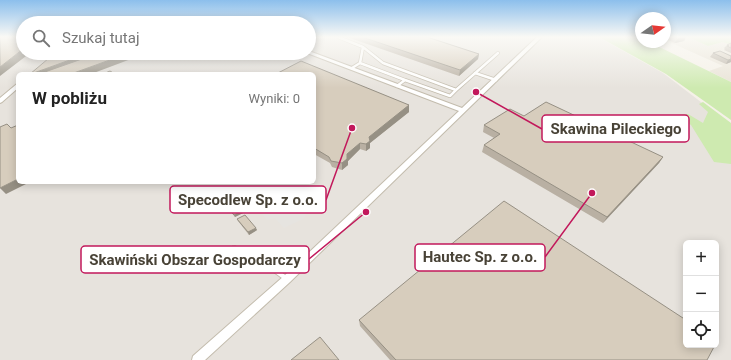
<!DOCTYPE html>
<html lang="pl">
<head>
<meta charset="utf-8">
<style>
  body { margin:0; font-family:Roboto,sans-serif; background:#f6f6f6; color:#222 }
  .controls { position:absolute; right:12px; bottom:12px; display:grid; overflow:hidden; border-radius:6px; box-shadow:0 2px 10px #0003 }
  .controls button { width:36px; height:36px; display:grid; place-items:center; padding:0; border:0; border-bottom:1px solid #e0e0e0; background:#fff; color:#222; font:20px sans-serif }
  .compass { position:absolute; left:635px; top:12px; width:36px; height:36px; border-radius:50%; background:#fff; box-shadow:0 2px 10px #0003; rotate:76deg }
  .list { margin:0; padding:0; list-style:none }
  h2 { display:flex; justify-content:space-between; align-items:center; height:52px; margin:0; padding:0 16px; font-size:17px }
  h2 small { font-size:13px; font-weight:400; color:#767676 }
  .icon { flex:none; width:22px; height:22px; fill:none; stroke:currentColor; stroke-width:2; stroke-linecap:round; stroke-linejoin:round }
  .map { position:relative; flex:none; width:731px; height:360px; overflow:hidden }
  .search { position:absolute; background:#fff; box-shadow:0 2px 10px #0003; left:16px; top:16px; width:300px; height:44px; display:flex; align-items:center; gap:10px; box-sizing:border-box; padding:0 14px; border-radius:22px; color:#767676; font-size:15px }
  .panel { position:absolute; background:#fff; box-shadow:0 2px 10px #0003; left:16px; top:72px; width:300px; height:112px; border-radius:6px }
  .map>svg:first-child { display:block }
  .residential { fill:#e9e3d6 }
  .industrial { fill:#e7e3dd; fill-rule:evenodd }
  .green { fill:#ceeab0 }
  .parking { fill:#e6e4e0 }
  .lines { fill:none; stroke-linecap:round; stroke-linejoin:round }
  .service-far1-casing { stroke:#c3bcad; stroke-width:4 }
  .service-casing { stroke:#c3bcad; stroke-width:6 }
  .minor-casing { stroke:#c3bcad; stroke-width:2 }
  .service-far1 { stroke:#fff; stroke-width:2.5 }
  .service { stroke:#fff; stroke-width:4.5 }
  .minor { fill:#fff; fill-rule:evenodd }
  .wall { fill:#b9b0a3 }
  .shaded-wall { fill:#969084 }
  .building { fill:#d7cdbd; stroke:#969084 }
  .leader { fill:none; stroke:#c2185b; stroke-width:1.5 }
  .callout-dot { fill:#c2185b; stroke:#fff; stroke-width:1.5 }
  .callout { fill:#fff; stroke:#c2185b; stroke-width:1.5 }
  .callout-label { font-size:15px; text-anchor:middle; font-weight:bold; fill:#484236 }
</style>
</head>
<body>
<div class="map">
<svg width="731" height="360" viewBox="0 0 731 360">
  <rect width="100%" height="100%" fill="#f5f1e8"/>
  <path class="residential" d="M665,37H688L708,46L723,42L731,45V82L709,71L723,66L665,40Z"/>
  <path class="industrial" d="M0,37L23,53H309V37H598L663,73L731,125V360H0ZM18,74H314V182H18ZM686,243H716V345H686Z"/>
  <path class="green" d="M599,37H639L641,38V42H649L731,82V120L666,74Z
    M688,37H731V45L723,42L708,46Z
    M703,102L731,123V164L714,162L691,125L677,115L688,114L703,123L708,112L699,104Z"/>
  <path class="parking" d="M236,182H297L306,191L311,208L303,219L284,228L275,218L267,220Z"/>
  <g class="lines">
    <g class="service-far1-casing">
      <path id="service-far1" d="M338,37L363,47L360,63L352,68
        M363,47L383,63L456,90L450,96L405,80
        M360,63L405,80L397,86
        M475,73L496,80
        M456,90L498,53"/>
    </g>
    <g class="service-casing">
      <path id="service" d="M234,248L262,261L287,279"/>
    </g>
    <g class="minor-casing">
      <path id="minor" d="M537,37H542L290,282L205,360H192L193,356L284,276L459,111L307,53H309V51L462,108Z
        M18,83V88L2,102L0,103V98Z"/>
    </g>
    <use href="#service-far1" class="service-far1"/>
    <use href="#service" class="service"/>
    <use href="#minor" class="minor"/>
  </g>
  <path class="wall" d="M347,37H427L479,54L478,59L459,76Z
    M667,37H686L684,41L675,43L666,39Z
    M731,43V53L724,50L725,49L724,48L727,45Z
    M713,53L731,56V62L726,64L710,57Z
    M314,74L409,105V112L370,143V148L366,151L360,149L348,161V165L342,170L332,167L330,163L314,154Z
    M524,116L663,157L659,163L603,223L482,152L484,145L494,138L483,132L484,125Z
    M224,199L243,213L235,217L225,205L224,203L225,202Z
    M237,219L257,230L249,235L238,221Z
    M359,320L707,360H390L360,326Z"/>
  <path class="shaded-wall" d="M684,37H686L684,41L675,43L677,39Z
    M23,49V53H30L0,76V67Z
    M89,53H106L51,74H31Z
    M129,53H147L91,74H71Z
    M479,54L478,59L459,76L460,70Z
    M731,59V62L726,64L728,60Z
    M409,105V112L370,143V148L366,151V144L369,137Z
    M360,143V149L348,161V165L342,170V163L347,154Z
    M663,157L659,163L603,223L607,217Z
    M18,179V182H30L6,194L0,188Z
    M242,211L243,213L235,217L234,215Z
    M256,228L257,230L249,235L248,232Z"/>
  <path class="building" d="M0,37H23V49L0,67Z
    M362,37H427L479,54L460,70Z
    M674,37H684L677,39Z
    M731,43V48L727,46H729L727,45Z
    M720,51L731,56V59L728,60L713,53Z
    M55,53H89L31,74H30Z
    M99,53H129L71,74H39Z
    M301,61L409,105L369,137L370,141L366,144L360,143L347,154V159L342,163L331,161L329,157L314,148V74H276Z
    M110,71L115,74H103Z
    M546,102L663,157L607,217L484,145L500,134L484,125L510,109L524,116Z
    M7,124L11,128L18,125V179L0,188V127Z
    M230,196L242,211L234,215L224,203L226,202L224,199Z
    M504,201L686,320V345H715L707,360H396L359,320Z
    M245,215L256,228L248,232L237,219Z
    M320,337L339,360H291Z"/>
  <linearGradient id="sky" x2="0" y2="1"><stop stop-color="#8cbfec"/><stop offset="0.42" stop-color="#faf9f5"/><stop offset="1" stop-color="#faf9f5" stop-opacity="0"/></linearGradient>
  <rect width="731" height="88" fill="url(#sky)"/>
  <path class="leader" d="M476 92L542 129M352 128L326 200M592 193L545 257M366 212L309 259"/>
  <g class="callout-dot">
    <circle cx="476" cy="92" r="4"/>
    <circle cx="352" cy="128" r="4"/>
    <circle cx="592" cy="193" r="4"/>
    <circle cx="366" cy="212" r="4"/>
  </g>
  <g class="callout">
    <rect x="542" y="115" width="147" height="27" rx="4"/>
    <rect x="170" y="186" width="156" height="27" rx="4"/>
    <rect x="415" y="244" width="130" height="27" rx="4"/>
    <rect x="81" y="246" width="228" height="27" rx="4"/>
  </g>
  <g class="callout-label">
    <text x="616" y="134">Skawina Pileckiego</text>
    <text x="248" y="205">Specodlew Sp. z o.o.</text>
    <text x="480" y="262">Hautec Sp. z o.o.</text>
    <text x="195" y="265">Skawiński Obszar Gospodarczy</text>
  </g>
</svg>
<div class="controls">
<button>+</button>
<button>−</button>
<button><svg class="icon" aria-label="locate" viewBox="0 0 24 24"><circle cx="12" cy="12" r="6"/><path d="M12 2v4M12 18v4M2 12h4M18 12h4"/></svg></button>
</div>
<svg class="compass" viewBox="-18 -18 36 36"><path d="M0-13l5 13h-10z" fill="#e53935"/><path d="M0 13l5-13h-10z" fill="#767676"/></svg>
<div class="search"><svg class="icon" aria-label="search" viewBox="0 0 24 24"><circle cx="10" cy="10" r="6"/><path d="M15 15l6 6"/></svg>Szukaj tutaj</div>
<section class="panel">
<h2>W pobliżu<small>Wyniki: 0</small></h2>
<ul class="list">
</ul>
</section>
</div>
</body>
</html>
